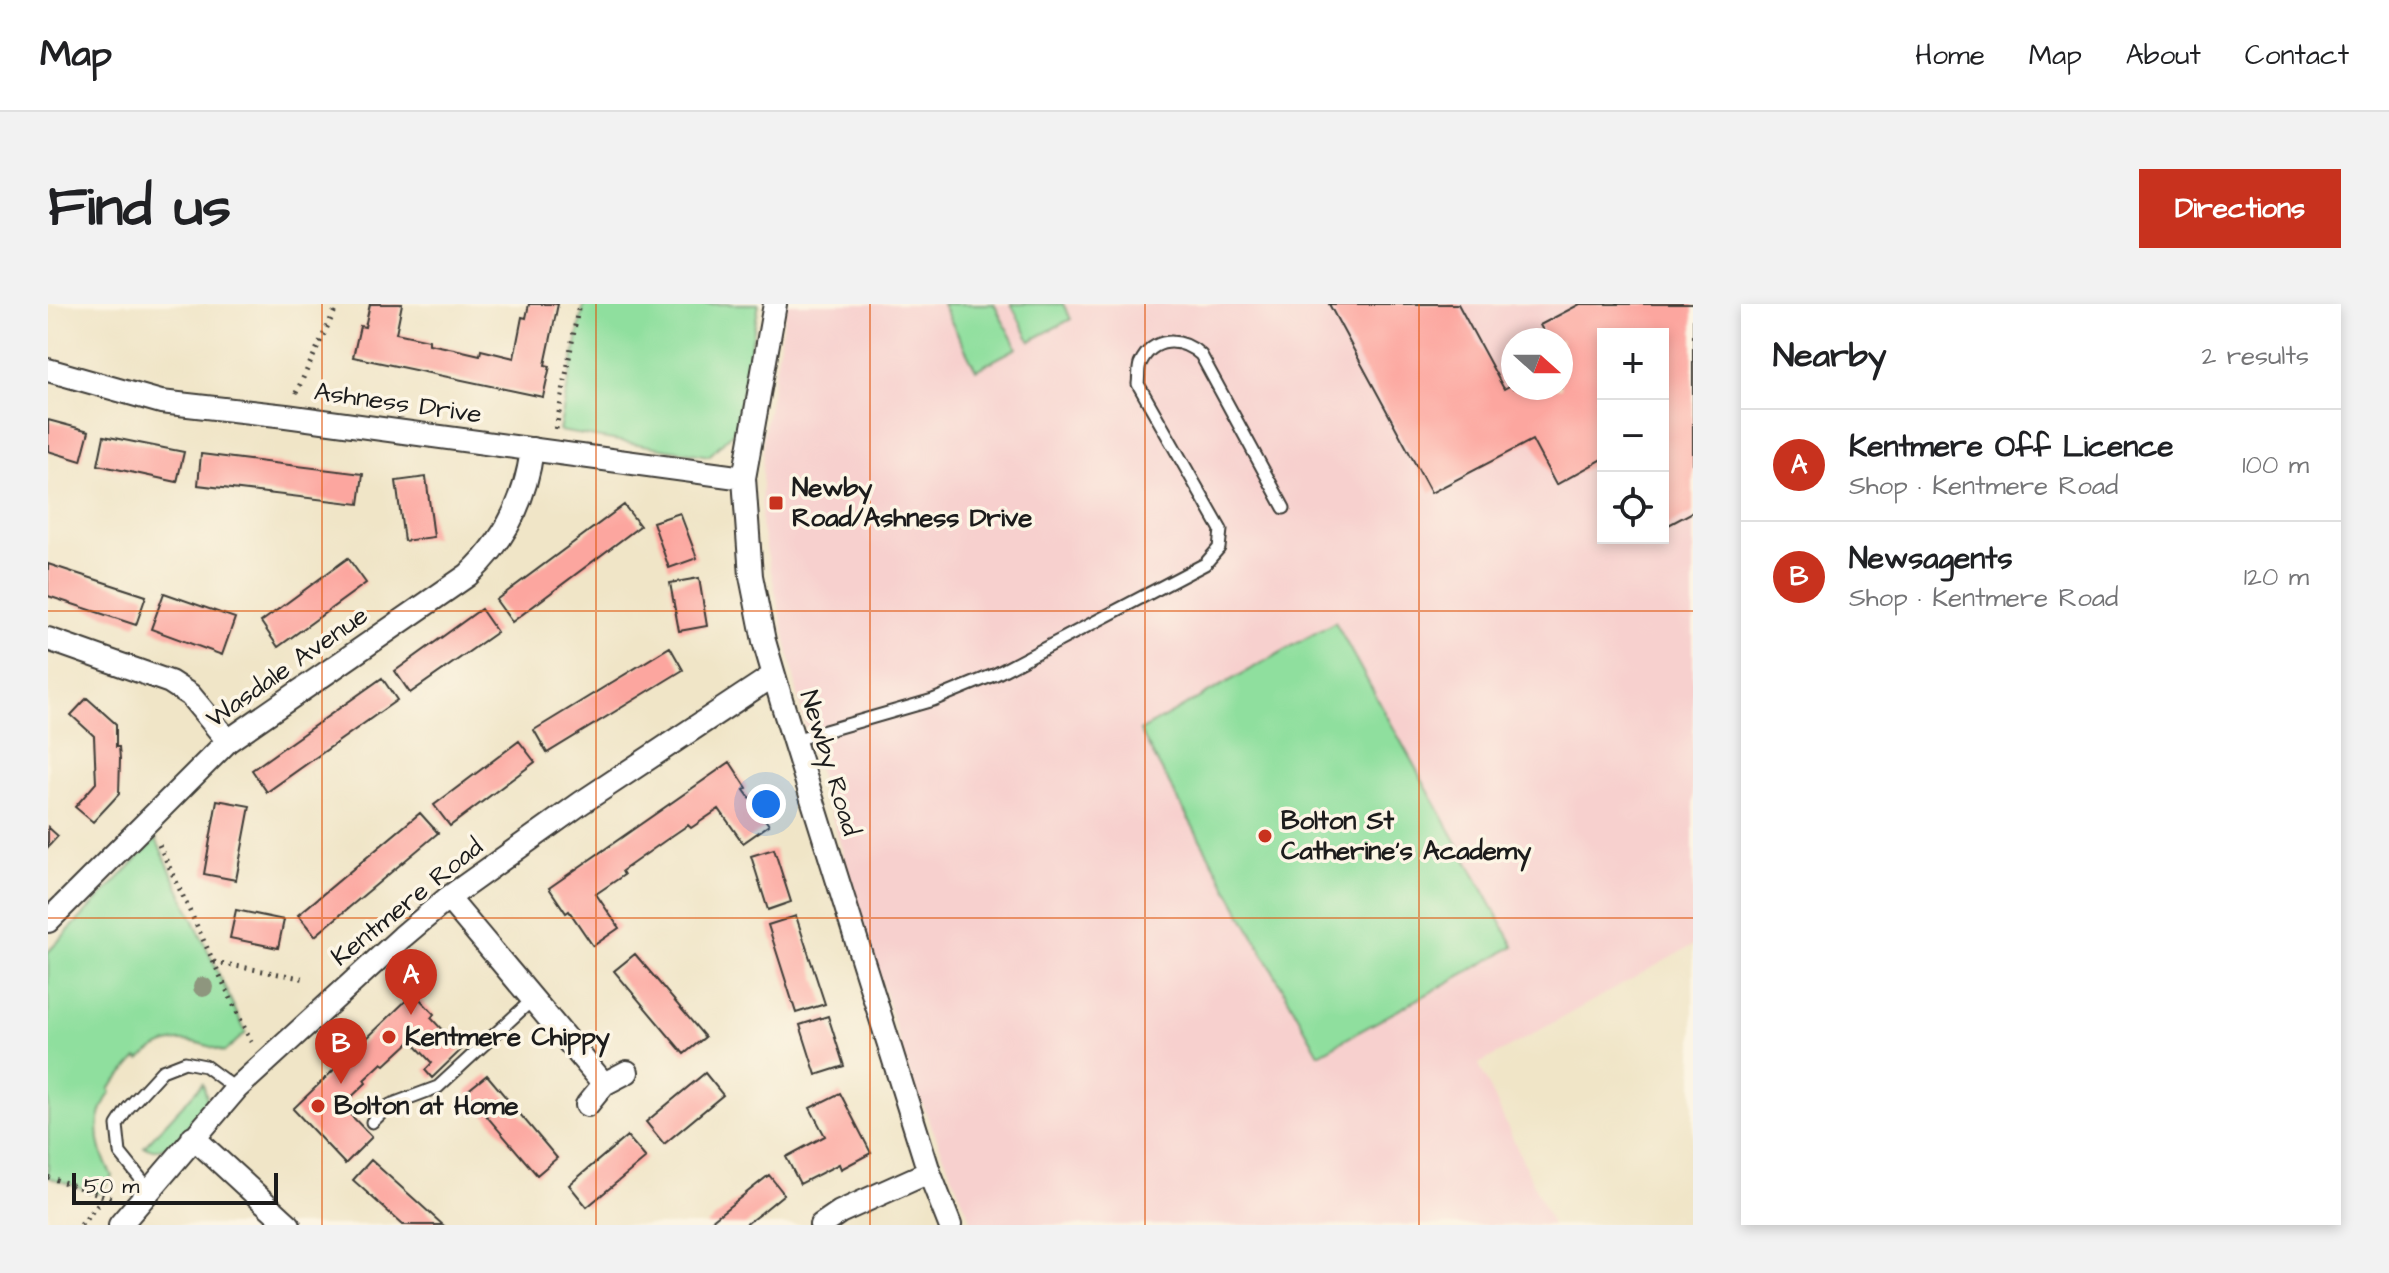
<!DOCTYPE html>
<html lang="en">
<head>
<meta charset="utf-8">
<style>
  body { margin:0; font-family:"Architects Daughter",sans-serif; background:#f2f2f2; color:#202124 }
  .controls { position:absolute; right:24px; top:24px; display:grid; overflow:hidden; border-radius:0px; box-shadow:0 4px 12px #0003 }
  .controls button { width:72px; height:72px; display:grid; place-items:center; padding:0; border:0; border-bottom:2px solid #e0e0e0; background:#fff; color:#202124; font:40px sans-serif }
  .compass { position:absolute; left:1453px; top:24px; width:72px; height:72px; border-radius:50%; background:#fff; box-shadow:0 4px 12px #0003; rotate:111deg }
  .scale { position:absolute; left:24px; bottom:20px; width:206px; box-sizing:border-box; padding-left:8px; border:4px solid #1c1c1c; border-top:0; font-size:22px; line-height:28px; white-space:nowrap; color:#1c1c1c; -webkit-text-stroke:6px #fcf5e5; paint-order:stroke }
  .you { position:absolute; left:718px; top:500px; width:28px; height:28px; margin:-20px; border:6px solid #fff; border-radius:50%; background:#1a73e8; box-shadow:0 0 0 12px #1a73e833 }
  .badge { display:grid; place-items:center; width:52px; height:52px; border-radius:50%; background:#c8321e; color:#fff; font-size:26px; font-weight:700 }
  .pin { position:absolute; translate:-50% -66px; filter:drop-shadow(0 2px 4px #0008) }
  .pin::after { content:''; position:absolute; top:42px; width:28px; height:24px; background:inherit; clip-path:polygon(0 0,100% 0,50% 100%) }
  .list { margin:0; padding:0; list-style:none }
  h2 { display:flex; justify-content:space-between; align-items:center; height:104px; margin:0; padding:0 32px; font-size:34px }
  h2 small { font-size:26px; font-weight:400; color:#757577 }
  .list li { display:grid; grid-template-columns:52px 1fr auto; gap:24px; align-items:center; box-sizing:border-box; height:112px; padding:0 32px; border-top:2px solid #e0e0e0 }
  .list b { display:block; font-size:30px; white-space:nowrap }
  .list p { margin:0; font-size:26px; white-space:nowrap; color:#757577 }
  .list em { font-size:26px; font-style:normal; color:#757577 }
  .icon { flex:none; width:44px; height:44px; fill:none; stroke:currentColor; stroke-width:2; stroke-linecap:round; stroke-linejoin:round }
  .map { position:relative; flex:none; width:1645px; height:921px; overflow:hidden; border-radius:0px }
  header { display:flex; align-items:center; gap:48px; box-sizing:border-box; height:112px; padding:0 40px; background:#fff; border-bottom:2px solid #e0e0e0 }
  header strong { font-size:38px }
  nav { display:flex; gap:44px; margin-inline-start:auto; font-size:28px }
  .intro { display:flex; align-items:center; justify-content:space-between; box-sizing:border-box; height:192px; padding:0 48px }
  h1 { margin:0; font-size:56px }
  .button { padding:20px 36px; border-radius:0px; background:#c8321e; color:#fff; font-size:28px; font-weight:700 }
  main { display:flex; gap:48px; padding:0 48px }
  aside { flex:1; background:#fff; border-radius:0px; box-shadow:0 4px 12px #0003 }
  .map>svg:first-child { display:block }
  .built { fill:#f7d0ce; fill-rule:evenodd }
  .green { fill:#8fdf9e; stroke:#567e5d; stroke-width:2 }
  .building { fill:#fca69f }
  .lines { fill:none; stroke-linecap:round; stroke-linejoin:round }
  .service-casing { stroke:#3c3a36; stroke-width:15 }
  .minor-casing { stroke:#3c3a36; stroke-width:26 }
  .path { stroke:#3c3a36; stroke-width:5; stroke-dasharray:2 6; stroke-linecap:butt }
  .service { stroke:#fff; stroke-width:11 }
  .minor { stroke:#fff; stroke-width:22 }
  .tree { fill:#8e967e }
  .grid { fill:none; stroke:#de560d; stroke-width:2; stroke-opacity:0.55 }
  .poi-dot { fill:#c8321e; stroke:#fcf5e5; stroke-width:3 }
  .labels { text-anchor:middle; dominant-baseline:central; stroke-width:7; stroke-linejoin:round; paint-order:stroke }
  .street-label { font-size:26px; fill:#1c1c1c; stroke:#fcf5e5 }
  .poi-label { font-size:26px; font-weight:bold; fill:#1c1c1c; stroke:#fcf5e5; text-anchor:start }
</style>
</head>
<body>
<header>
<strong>Map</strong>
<nav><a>Home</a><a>Map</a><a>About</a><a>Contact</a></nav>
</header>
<div class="intro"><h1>Find us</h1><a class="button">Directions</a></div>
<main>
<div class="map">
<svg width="1645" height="921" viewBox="0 0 1645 921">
  <rect width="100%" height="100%" fill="#fcf5e5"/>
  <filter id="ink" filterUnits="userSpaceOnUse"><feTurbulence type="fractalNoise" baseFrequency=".0125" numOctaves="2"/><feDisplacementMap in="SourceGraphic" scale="16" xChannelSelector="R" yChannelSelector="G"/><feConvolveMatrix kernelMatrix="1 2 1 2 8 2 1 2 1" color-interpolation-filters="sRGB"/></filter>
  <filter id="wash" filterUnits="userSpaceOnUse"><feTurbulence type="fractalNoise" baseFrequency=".006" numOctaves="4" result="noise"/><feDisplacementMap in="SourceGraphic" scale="32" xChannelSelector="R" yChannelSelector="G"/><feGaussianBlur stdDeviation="1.8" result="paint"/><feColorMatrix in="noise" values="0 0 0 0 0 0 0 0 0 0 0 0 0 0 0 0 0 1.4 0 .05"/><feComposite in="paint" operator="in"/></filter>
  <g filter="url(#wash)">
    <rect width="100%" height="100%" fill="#f0e5c7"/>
    <path class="built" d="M739,0H1645V641L1431,760L1504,921H925L860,766L757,423L713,221L715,134ZM1555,30H1615V234H1555ZM1465,36H1513V84H1465Z"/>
    <path class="green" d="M536,0H711L687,126L661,152L511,127Z
      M894,0H946L969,44L928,66Z
      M963,0H1015L1023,15L982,37Z
      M1287,318L1466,642L1271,750L1092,427Z
      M108,535L198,729L176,748C143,734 120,730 92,756L89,754L61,785L63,788C43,815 49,845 64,872L51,890L0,873V648Z
      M155,779L159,794L157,801C141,819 122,855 96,843Z"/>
    <g id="blocks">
      <path class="building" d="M322,0H354L348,29L381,36V40L406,45L432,51L433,46L466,54L474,13L478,14L481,0H510L497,61L502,62L495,93L305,53L312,22L317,23Z
        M1281,0H1410L1456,85L1465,80V84H1513V36H1500L1492,21L1532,0H1645V208L1615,224V30H1555V155L1508,181L1484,136L1383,189Z
        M0,116L41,127L33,157L0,147Z
        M56,132L136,148L129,178L50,161Z
        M153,150L315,170L311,200L150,181Z
        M378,173L386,233L356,237L348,177Z
        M576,201L592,222L464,318L448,296Z
        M632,209L649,254L621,264L605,218Z
        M300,254L318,279L230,343L213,318Z
        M0,260L98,292L88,321L0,292Z
        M651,274L659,322L631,327L622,279Z
        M116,289L187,314L174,351L103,325Z
        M433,305L449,328L362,389L347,367Z
        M622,343L635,366L499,449L486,426Z
        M334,374L349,396L219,488L204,466Z
        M39,394L68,420V443H71L72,455L71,490L45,518L27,503L48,479L46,432L23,411Z
        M471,437L487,458L402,522L386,501Z
        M682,458L699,484L696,486L721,521L695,539L671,505L643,524L640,521L618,536L574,567L576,571L548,590L571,624L545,642L521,607L518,609L501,584Z
        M169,496L202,502L188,576L156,570Z
        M372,509L390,529L267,632L250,611Z
        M0,523L10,532L0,543Z
        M726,545L743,598L720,606L703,552Z
        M188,606L236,616L230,644L182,634Z
        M748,612L777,700L748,709L720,621Z
        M587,650L657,733L636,750L566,667Z
        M366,689L386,710L383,714L413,746L384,774L377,766L384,759L363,737L337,761L334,759L316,776L318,779L294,802L324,833L297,860L245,805Z
        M780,712L796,762L768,771L752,721Z
        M657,769L675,791L616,840L598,818Z
        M439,771L509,854L489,871L418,788Z
        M792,789L823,849L793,865L791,860L752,880L738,853L777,832L762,804Z
        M579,832L598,854L539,903L521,881Z
        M323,856L363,892L395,921H355L305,876Z
        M721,871L736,890L713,909L697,921H658Z"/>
    </g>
  </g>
  <g filter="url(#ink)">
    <use href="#blocks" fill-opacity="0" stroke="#3c3a36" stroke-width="2"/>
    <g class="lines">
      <g class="service-casing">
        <path id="service" d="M746,436L885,396L948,370L1157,260L1171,244L1173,226L1090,80C1091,74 1090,65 1092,60C1105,32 1133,33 1153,51L1236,204
          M324,818L342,801L390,783L485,695
          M101,885L72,849L69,821L80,804L114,767L137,758L157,762L188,785"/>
      </g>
      <g class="minor-casing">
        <path id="minor" d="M727,0L696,174L703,272L716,337L735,402L881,868L902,921
          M0,66L113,98L238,112L696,174
          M0,335L122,378L142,391L180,437
          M400,594L556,780
          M0,617L180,437L420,271C457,237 478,195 484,145
          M539,801L556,780L579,768
          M145,833L241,921
          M72,921L188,785L354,633L400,594L533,499L726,371
          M773,921L792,908L881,868"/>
      </g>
      <path class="path" d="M248,89L290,0
        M508,125L531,0
        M111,541L203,738
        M166,658L258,675
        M0,873L63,894
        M33,921L57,892"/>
      <use href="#service" class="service"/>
      <use href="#minor" class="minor"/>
    </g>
    <circle class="tree" cx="155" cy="683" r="10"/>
  </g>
  <path class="grid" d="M274,0V921M548,0V921M822,0V921M1097,0V921M1371,0V921M0,307H1645M0,614H1645"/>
  <g class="poi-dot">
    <rect x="720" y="191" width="16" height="16" rx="4"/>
    <circle cx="1217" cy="532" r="8"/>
    <circle cx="341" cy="733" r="8"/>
    <circle cx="270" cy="802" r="8"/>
  </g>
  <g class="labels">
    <g class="street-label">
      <text transform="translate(350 99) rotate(8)">Ashness Drive</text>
      <text transform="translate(239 363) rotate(-35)">Wasdale Avenue</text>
      <text transform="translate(782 459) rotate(73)">Newby Road</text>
      <text transform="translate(359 598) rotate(-39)">Kentmere Road</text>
    </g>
    <g class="poi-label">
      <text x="744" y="184">Newby<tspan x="744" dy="30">Road/Ashness Drive</tspan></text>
      <text x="1233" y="517">Bolton St<tspan x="1233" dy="30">Catherine's Academy</tspan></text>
      <text x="357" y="733">Kentmere Chippy</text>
      <text x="286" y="802">Bolton at Home</text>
    </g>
  </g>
</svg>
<div class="controls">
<button>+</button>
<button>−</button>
<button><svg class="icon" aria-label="locate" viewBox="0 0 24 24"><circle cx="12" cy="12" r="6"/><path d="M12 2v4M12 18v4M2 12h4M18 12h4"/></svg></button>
</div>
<svg class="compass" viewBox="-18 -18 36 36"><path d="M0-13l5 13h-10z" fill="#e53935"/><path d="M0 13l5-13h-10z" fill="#757577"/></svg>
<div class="scale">50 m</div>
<div class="you"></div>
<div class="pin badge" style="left:363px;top:711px">A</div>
<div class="pin badge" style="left:293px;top:780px">B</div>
</div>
<aside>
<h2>Nearby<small>2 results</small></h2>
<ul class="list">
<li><span class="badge">A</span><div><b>Kentmere Off Licence</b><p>Shop · Kentmere Road</p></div><em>100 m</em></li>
<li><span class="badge">B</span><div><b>Newsagents</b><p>Shop · Kentmere Road</p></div><em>120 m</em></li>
</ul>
</aside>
</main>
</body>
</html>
